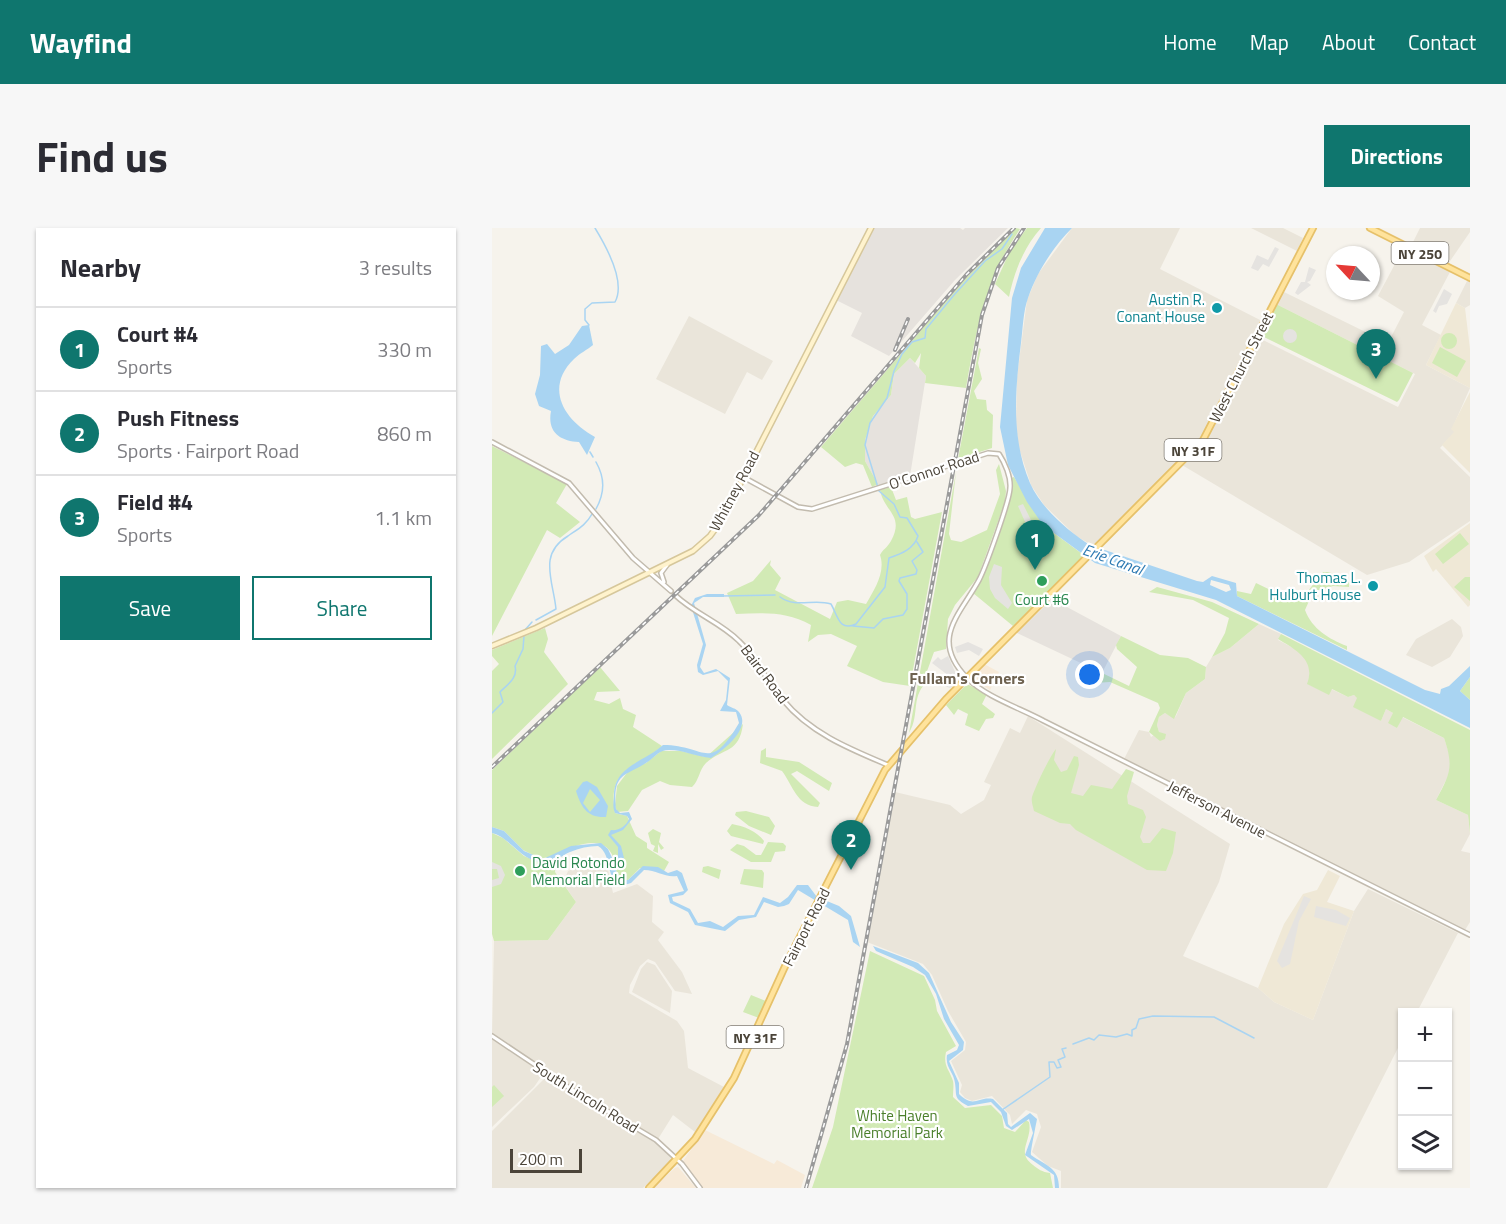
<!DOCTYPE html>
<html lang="en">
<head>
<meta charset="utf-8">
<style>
  body { margin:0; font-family:"Titillium Web",sans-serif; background:#f7f7f7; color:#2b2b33 }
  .controls { position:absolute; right:18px; bottom:18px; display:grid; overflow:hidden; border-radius:0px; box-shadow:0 2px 4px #0004 }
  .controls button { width:54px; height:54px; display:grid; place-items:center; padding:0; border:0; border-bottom:2px solid #e1e1e2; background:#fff; color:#2b2b33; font:30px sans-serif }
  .compass { position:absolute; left:834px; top:18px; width:54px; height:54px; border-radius:50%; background:#fff; box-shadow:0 2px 4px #0004; rotate:296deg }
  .scale { position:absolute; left:18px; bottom:15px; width:72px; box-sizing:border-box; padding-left:6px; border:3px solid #4b4439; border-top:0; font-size:16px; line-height:21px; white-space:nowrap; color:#4b4439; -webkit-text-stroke:4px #fff; paint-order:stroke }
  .you { position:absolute; left:598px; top:447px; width:21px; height:21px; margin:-15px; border:4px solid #fff; border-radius:50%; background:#1a73e8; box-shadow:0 0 0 9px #1a73e833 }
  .badge { display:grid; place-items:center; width:39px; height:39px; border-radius:50%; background:#0f766e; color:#fff; font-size:20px; font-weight:700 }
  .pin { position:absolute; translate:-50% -50px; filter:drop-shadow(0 2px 3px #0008) }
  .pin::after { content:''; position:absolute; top:32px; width:21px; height:18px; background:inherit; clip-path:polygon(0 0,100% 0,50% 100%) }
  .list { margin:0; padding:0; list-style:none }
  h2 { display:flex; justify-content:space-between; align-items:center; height:78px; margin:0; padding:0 24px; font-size:26px }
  h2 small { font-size:20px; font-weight:400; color:#7c7c81 }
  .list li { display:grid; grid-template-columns:39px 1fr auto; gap:18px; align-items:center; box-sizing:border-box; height:84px; padding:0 24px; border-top:2px solid #e1e1e2 }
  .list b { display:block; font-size:22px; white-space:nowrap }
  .list p { margin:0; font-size:20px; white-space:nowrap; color:#7c7c81 }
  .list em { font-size:20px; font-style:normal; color:#7c7c81 }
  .actions { display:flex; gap:12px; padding:18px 24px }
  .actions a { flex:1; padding:14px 0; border:2px solid #0f766e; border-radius:0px; text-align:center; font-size:21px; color:#0f766e }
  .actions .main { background:#0f766e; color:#fff }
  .icon { flex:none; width:33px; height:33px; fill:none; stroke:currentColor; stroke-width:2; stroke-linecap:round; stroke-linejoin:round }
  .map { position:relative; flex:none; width:978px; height:960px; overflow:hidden; border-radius:0px }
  header { display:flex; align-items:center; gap:36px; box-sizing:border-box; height:84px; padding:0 30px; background:#0f766e; color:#fff }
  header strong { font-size:28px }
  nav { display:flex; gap:33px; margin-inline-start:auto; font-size:21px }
  .intro { display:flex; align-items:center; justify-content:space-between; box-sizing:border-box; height:144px; padding:0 36px }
  h1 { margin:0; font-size:42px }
  .button { padding:15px 27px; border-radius:0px; background:#0f766e; color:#fff; font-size:21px; font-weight:700 }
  main { display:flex; gap:36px; padding:0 36px }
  aside { flex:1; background:#fff; border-radius:0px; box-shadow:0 2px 4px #0004 }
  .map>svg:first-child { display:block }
  .residential { fill:#eae5da }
  .commercial { fill:#f7ead8 }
  .industrial { fill:#e6e2dd }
  .education { fill:#efe8d6 }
  .green { fill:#d2eab5 }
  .parking { fill:#e5e3e0 }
  .water { fill:#a9d4f2; fill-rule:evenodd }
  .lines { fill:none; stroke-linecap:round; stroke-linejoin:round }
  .stream { stroke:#a9d4f2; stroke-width:1.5 }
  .tertiary-casing { stroke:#c2bbae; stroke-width:6 }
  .secondary-casing { stroke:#d6c79b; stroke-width:7 }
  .primary-casing { stroke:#e6c16a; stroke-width:8 }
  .tertiary { stroke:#fff; stroke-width:3 }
  .secondary { stroke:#fff3cd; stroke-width:4 }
  .primary { stroke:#ffe39c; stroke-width:4.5 }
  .rail-casing { stroke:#9a9a9a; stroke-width:4 }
  .rail { stroke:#fff; stroke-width:1.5; stroke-dasharray:4.5; stroke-linecap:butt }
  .culture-dot { fill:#0f9aa8; stroke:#fff; stroke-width:2 }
  .leisure-dot { fill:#2e9e5b; stroke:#fff; stroke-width:2 }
  .labels { text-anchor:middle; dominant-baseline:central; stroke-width:4.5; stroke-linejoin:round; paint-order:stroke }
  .shield { fill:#fff; stroke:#817c74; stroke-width:1.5 }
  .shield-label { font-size:14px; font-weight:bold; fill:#4b4439 }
  .culture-label { font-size:15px; fill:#0d838f; stroke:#fff; text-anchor:end }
  .street-label { font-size:15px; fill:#4b4439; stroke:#fff }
  .leisure-label { font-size:15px; fill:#27864d; stroke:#fff }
  .park-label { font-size:15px; fill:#4a7f2a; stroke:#fff }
  .water-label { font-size:16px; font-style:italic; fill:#2e7ab2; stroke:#fff }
  .neighbourhood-label { font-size:16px; font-weight:bold; fill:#6e6250; stroke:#fff }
</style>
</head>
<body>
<header>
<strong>Wayfind</strong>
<nav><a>Home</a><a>Map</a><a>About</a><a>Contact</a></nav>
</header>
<div class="intro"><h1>Find us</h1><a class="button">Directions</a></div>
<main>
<aside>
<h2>Nearby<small>3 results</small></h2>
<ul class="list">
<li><span class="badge">1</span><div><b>Court #4</b><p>Sports</p></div><em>330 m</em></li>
<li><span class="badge">2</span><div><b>Push Fitness</b><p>Sports · Fairport Road</p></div><em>860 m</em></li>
<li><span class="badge">3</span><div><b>Field #4</b><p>Sports</p></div><em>1.1 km</em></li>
</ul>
<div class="actions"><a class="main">Save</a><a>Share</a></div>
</aside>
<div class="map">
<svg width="978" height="960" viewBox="0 0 978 960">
  <rect width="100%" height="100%" fill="#f6f3ec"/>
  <path class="residential" d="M580,0H688L668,41L770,93L710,210L603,319L584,308L552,277L539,257L526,217L524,195L525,149L535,72L546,46Z
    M759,0H791L811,10L805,23Z
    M928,0H978V4L956,36L919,18Z
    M912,19L958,44L930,97L949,107L934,137L978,160L960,201L963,204L948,220L978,249V293L917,334L875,347L690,237L713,212L767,110L906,179L923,146L784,76L792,64L896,115L912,84L886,68Z
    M976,51L978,52V77L973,80L964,75Z
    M197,88L281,133L270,152L255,144L233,186L164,151Z
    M960,391L969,399L971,408L958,429L940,439L914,427L924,411Z
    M767,396L789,406L786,412L807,423L815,433L818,442L816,456L837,466L839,461L856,469L862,467L889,493L894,481L901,485L905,500L910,489L952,510L959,531L958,544L944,572L976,587L978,606L969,623L978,625V694L973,702L632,531L647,502L657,504L659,509L667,504L665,497L667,489L673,485L682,490L684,488L694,465L713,451L714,439L720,429L738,420Z
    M536,488L738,616L727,654L691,728L766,760L782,774L821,792L862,683L876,661L966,705L925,784H910V812L835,960H569V943L556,938L540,924L549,899L545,886L534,882L520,896L518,887L500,868L480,873L473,870L468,864L470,857L459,833L473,822L474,814L456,783L440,747L431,736L375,714L384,659L403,564L458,577L469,586L492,572L499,557L492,554L518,500L528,505Z
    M93,635L115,637L121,665L145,656L161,668L160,694L172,704L166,712L190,744L200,766L183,763L163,734L156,731L148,738L138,757L137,765L185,793L192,803L196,840L232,859L203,904L181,887L166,911L85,863L0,806L2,713L56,712L84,674L71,655L76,643Z
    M155,734L163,737L180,763L178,785L140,764L149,741Z
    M0,810L51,846L42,859L0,899Z
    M55,848L159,911L179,929L178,935L151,960H0V903Z"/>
  <path class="commercial" d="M492,436L507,444L498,462L481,451Z
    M213,902L282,936L285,932L313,947L309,960H211L191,933Z
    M186,939L204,960H161L183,940Z"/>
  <path class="industrial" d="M381,0H468L471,2L473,0H516L463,52L397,128L359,108L370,85L344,72Z
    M418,130L434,148L418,248L387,258L373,233V212L381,188L399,167L402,146Z
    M560,371L629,408L610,445L525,405Z"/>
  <path class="education" d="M964,75L973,80L978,121V160L934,137Z
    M978,164V245L950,217L962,204L959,201Z
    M978,295V377L976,379L944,341L941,344L932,328Z
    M836,642L848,648L835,674L862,683L821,792L782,774L766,760L792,696L811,666L825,662Z"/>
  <path class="green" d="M524,0L528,1C494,50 484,103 474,160L433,155L434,148L427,140L429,125L423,135L418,130L402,146L399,167L381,188L373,212V233L386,256L380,259L371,237L364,235L353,239L329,219L473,51Z
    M535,0H549C532,19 522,44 517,69L503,56L518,23Z
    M784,76L921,145L907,172L905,174L770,108L769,105Z
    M949 113a8 8 0 1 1 16 0a8 8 0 1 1-16 0Z
    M948,119L974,133L965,149L940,135Z
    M487,120L489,121L486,135L490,151L482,163L485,171L494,172L495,182L501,187L500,220L466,231Z
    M0,218L75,256L64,275L88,294L68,310L55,302L0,408Z
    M507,236L514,263L513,274L486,349L463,377L456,391L454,421L442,424L434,446L438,451C417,468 429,485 417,505L464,244L457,306L459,312L469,314L495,302L508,266L504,242Z
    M522,249L551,297L593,328L521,398L481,365C494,345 522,272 519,250Z
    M399,259L404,272L415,269L419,289L423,291L450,284L418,458L391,454L355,438L365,418L339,406L326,407L316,414L319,397C294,383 271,385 244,386L235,365L261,353L279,332L278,337L289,350L283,362L338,391L345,374L356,372L374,376C382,362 394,344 388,327C391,321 395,320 399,313C413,287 392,284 388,262Z
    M968,305L977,316L951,336L943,326Z
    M831,344H837L857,354V359L841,358L821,364L813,382C820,401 837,411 855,418V422L745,368V363L759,366L764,355L795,370L804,364L816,363Z
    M973,349H978V373L962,359Z
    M665,359L720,374L767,396L738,420L720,429L733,405L737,390L701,372L657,364Z
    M53,400L56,411L52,424L76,456L0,531V443L7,436L0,428V422Z
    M789,406L978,502V605L976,587L944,572C958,546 962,539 952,510L911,489L905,500L896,495L901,485L894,481L889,493L861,479L865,470L862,467L856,469L840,461L837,467L815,456C824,432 804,422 786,411Z
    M629,408L668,427L696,430L714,439L713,451L694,465L682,491L673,485L667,489L665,497L667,504L674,506L673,511L668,513L657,504L668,480L666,475L618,454L603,455L607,450L606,443L637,458L645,439L625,421L624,417Z
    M108,439L128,463L105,464L102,472L117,476L128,470L131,481L144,487L141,499L170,518C143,542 115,539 123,585L135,588L144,608L155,615V620L177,634L172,643L148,640L136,652L128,653C123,648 125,642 123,635C116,604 86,616 65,626L63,644L84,674L56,712L2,713L0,706V605L11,610L32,628L49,635V631L31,622L12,603L0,599V542Z
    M978,449V472L968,463Z
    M475,456L495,466L490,476L503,486L501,490L494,491L487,503L473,497L476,486L466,481L462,487L454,477Z
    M251,496C247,526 232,519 214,535C207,542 207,553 200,559L178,557L168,553L150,562L136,583L125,584L123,577L125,558L137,542L154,535L169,523H189L214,529Z
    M274,520V529L307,534L340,555L337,563L305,543L299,546L328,575L326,579C305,578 301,558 290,543L268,535L269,523Z
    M564,521L562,532L569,544L575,542L582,528L586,529L587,537L579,565L591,568L599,557L620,561L634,541L642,544L635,568L636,576L651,582L654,589L648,609L651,615H658L670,600L684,604L681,625L674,643L655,642L584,602L578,596L568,595L542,583C541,578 539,574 540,569C543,559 558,528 564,521Z
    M254,583L277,589L283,598L279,607L257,598L243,587L244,584Z
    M240,596C251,598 265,603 272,613L271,616L239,608L235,603Z
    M161,601L169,605L167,614L172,620L169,622L166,616V625L161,623L163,618L159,616L156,605Z
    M276,614L291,615L294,618L293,623L283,624L279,634H259L238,622L245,616L252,618L264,627H269Z
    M216,638L229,642L227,651L210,644L211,639Z
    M252,641L270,642L272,645L271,660L248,656Z
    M378,723L432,748L443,772L445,783L464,818L454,824C451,838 457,841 461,853C462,857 461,864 461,869L473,880L499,877L510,888L512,900L523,904L534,892L537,894C541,912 523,924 541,937C546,941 550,944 558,945L561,960H320L341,899Z
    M259,767L274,773L267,790L251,784Z
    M2,857L12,868L0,879V859Z"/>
  <path class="parking" d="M783,19L787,21L777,39L771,36L766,43L759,40L765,27L776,32Z
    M817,39L824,42L818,53L815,54L819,57L806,67L803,65L809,54H813Z
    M952,61L960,66L955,76L947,78L944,85L941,83Z
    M791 108a7 7 0 1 1 14 0a7 7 0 1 1-14 0Z
    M531,276L544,302L538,305L526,278Z
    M502,336L510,339L509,357L520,375L516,381L503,370L498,361L497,349Z
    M476,414L491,421L487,428L477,422L465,425L463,419Z
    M456,428L464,446V454L458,460L450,457L457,448L440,435L446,429L449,432Z
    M0,634L9,638L13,647L9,656L0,659V652L7,650L5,641H0Z
    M812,668L819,671L807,693L798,736L790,740L785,733Z
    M824,678L844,682L858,690L854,698L822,689Z"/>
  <path class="water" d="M553,0H580C561,19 545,44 536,70C531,84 531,100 529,115C523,163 519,210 538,255C549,280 576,303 598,317L705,353L711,354L720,348L744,355L745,368L933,462L948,466L949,461L957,458L978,438V449L968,463L978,472V500L724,372L603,335L551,297L535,274L516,237L508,199L520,70L529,40ZM719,352L737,357L739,362L734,364L718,357Z
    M97,97L101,117C95,122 88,125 82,131C52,160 72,192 103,209L95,227L87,214C68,213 55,204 59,183L47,178L43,166L48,147L49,118L55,116L63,126L77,117L90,98Z
    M215,366H232V369H211L202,375L214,417L208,439L212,445L224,441L238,450L235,477C239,480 244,480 247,484C260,500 231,523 219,530C205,529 192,522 177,522C167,522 165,527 157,533C134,549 120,543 124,581L128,585L137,584L140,591L131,602L119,607L129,618L132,630L124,642L126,652H136L151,638L166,639L176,645L185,642L190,645L196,662L191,667L180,669L181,673L198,681L206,695L218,693L231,699L246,688L262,687L271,669L288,675L296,669L305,657H316L325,669L347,678L359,688L368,719L361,714L356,692L306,662L297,676L292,678L286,679L272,674L264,689L247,692L233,703L203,697L196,684L178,675L176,667L192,663L185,648C173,650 165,642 152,642L139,655L129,658C113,652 121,627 106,618C97,618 87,620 78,624C70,627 62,636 53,635C29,634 18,609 0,605V599L12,603L32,623L51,631L79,618L109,615L116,621L123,636H126V619L116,607L119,602C127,603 134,598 137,591L135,588L123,585C120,578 122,573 122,566C123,538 152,534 171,517C214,517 217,546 247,495L244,484L228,483L234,472L236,453L226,443L211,447L206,444L205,437L211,416L199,378L203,370Z
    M95,553L105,559L116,578L114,589C95,590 89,579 84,563L91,554ZM98,561L108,572L98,584L91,575Z
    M381,718L426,735L437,745L459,794L472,814L471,822L457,833L467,855V866C482,881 486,868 501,871L515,885L516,896L519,899L538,885L545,891C544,897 538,925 539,927C554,938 567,939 567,960H563L562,947L533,927L541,905L537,891L520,902L514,898L509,884L499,874L476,878C461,870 465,868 463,855C462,844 453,840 455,827L465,822L467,817L452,791L444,766L433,747L421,739L384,723Z"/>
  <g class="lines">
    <path class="stream" d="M97,97L93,92V81L100,75L123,74C134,54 114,18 103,0
      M98,224L101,229
      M104,234C113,250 113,264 104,281
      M230,368L283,367
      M288,369C305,381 321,370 339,376C346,388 347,404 364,396L393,359L397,330C409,326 422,321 426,308L415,290L408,289L402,276L387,263L373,217L378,195L395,170L402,143L410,126L420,114L433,110L434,101L462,67L493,33L510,21L520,6
      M44,392L64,381C61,352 46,326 76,308C86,301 94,297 100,286
      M361,398L382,400L391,391L411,387L415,381V366L407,353L408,350L424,346L425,342L420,333L431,324L425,314
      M32,403L40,394
      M0,485L11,474L8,464C16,456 26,450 23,438L31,421L32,408
      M581,816L597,810L602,812L607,807L624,809L635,806L640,808V802L644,800L647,791L661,788L722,789L762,810
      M510,882L558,849L557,834H562L565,840L569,839L566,832L573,829L570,821L574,820"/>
    <g class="tertiary-casing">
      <path id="tertiary" d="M0,214L77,255L141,330L179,363
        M251,249L306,279L320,281L496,225L507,226C513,235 519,249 518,260C518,272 493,341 487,352C468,387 437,411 475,450C494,469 528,480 552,493L978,707
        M172,354L169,345L175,337
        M183,367C203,386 228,394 247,413C265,430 275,454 291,472C318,505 358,521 396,537
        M0,808L85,865L164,912L190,936L208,960"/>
    </g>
    <g class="secondary-casing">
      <path id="secondary" d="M0,418L44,400L201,323L218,308L229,293L379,0"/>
    </g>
    <g class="primary-casing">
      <path id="primary" d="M878,0L978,50
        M157,960L203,911L242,850L295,734L393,542L454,471L711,212L821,0"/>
    </g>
    <use href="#tertiary" class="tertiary"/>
    <use href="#secondary" class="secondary"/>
    <use href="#primary" class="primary"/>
    <g class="rail-casing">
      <path id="rail" d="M403,122L416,91
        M0,539L267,287L475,46L522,0
        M314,960L355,816L490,87L506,40L532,0"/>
    </g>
    <use href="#rail" class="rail"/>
  </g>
  <g class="culture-dot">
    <circle cx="725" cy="80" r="6"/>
    <circle cx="881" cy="358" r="6"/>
  </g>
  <g class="leisure-dot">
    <circle cx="550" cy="353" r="6"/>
    <circle cx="28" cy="643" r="6"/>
  </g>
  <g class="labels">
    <g class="shield">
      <rect x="899.5" y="14" width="57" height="22" rx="4.5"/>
      <rect x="672.5" y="211" width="57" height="22" rx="4.5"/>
      <rect x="234.5" y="798" width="57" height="22" rx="4.5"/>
    </g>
    <g class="shield-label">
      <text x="928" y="25">NY 250</text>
      <text x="701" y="222">NY 31F</text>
      <text x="263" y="809">NY 31F</text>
    </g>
    <g class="culture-label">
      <text x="713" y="71">Austin R.<tspan x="713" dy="17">Conant House</tspan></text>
      <text x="869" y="349">Thomas L.<tspan x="869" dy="17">Hulburt House</tspan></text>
    </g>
    <g class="street-label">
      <text transform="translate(749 139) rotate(-63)">West Church Street</text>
      <text transform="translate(442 242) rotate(-18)">O'Connor Road</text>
      <text transform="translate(242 263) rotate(-62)">Whitney Road</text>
      <text transform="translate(273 446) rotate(53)">Baird Road</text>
      <text transform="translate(725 581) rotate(27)">Jefferson Avenue</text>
      <text transform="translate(314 699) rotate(-63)">Fairport Road</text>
      <text transform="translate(94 869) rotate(32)">South Lincoln Road</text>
    </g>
    <g class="leisure-label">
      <text x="550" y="371">Court #6</text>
      <text x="40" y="634" text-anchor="start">David Rotondo<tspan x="40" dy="17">Memorial Field</tspan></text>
    </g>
    <g class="park-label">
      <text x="405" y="887">White Haven<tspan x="405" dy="17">Memorial Park</tspan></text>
    </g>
    <g class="water-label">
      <text transform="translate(621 331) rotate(20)">Erie Canal</text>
    </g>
    <g class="neighbourhood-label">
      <text x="475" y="450">Fullam's Corners</text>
    </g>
  </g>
</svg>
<div class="controls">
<button>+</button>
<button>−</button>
<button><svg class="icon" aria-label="layers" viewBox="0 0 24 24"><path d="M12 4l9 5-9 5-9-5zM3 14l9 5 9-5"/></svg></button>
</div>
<svg class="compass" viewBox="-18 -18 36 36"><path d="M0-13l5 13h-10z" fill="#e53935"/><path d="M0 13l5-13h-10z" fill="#7c7c81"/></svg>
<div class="scale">200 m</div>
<div class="you"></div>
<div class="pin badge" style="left:543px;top:342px">1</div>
<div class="pin badge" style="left:359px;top:642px">2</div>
<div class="pin badge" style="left:884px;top:151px">3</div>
</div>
</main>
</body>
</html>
